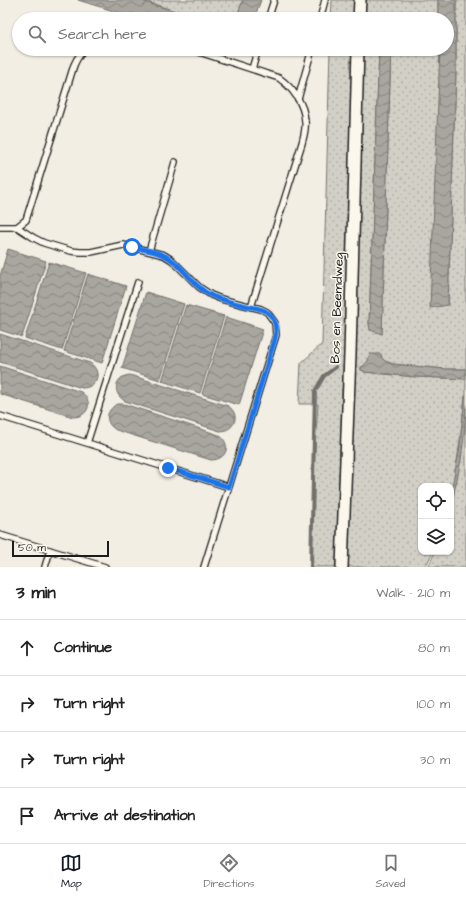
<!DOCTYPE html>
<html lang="en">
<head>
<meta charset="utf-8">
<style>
  body { margin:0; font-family:"Architects Daughter",sans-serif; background:#f2f2f2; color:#222 }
  .controls { position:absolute; right:12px; bottom:12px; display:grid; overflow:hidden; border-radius:8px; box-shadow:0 1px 3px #0004 }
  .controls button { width:36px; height:36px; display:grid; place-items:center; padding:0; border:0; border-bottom:1px solid #e0e0e0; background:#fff; color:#222; font:20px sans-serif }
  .scale { position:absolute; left:12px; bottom:10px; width:97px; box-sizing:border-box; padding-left:4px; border:2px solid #1c1c1c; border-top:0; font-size:11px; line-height:14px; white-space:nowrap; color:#1c1c1c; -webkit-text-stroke:3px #fbf7ec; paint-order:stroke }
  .stop { position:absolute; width:12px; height:12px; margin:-9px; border:3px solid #1a73e8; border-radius:50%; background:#fff }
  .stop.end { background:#1a73e8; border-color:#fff; box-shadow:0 1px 4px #0008 }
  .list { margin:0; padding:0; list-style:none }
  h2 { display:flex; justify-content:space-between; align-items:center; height:52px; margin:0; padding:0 16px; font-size:17px }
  h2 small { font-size:13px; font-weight:400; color:#767676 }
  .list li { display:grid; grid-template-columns:26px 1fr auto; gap:12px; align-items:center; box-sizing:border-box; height:56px; padding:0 16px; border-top:1px solid #e0e0e0 }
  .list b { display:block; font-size:15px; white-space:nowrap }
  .list em { font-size:13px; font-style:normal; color:#767676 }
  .icon { flex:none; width:22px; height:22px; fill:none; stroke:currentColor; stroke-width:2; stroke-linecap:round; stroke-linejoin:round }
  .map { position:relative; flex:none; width:466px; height:567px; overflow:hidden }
  .search { position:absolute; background:#fff; box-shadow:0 1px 3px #0004; left:12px; right:12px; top:12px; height:44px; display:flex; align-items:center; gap:10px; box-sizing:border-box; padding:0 14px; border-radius:22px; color:#767676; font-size:15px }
  .sheet { height:276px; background:#fff }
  nav { display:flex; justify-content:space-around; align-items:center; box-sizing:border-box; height:56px; border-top:1px solid #e0e0e0; background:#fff; font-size:11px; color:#767676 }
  nav a { display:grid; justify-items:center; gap:2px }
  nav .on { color:#111827 }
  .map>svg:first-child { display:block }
  .grass { fill:url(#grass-dots); stroke:#777671 }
  .water { fill:url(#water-waves); stroke:#716f6b }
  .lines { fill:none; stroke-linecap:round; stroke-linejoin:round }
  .stream { stroke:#716f6b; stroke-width:4 }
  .lane-casing { stroke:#1c1c1c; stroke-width:8 }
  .street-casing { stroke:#1c1c1c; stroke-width:14 }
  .lane { stroke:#fbf7ec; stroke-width:5.5 }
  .street { stroke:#fbf7ec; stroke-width:11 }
  .route { stroke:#1a73e8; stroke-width:5 }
  .labels { text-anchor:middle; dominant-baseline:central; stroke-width:3; stroke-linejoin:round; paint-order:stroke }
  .street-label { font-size:13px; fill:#1c1c1c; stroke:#fbf7ec }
</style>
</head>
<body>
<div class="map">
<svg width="466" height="567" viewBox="0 0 466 567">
  <defs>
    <pattern id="grass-dots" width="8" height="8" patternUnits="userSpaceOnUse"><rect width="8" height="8" fill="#d2cfc6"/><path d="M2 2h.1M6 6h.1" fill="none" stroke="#b4b1aa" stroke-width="1.8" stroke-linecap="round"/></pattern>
    <pattern id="water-waves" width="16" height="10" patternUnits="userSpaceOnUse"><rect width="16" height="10" fill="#a9a6a0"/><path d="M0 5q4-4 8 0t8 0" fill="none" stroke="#898682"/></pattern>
  </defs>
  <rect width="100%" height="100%" fill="#f2eee4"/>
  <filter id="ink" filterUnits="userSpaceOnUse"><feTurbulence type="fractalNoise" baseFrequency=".025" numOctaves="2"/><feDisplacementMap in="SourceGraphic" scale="8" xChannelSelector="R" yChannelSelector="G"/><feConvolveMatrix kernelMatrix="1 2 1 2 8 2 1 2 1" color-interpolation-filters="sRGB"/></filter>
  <g filter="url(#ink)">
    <path class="grass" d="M142,0H243L238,13L233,19H199Z
      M332,0H355V19H331Z
      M363,0H438V11L437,19H362Z
      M456,0H466V369H445L393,364L385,361L382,358L370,354L368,361L363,366L364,367H361V370H364V372L416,377L466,379V396H465C462,428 458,460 451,491V486H421V552H433L425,567H344L362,49H379L369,324L382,334L391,49H440L448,304L456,71Z
      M330,49H354L346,352L343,369L336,567H311L315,447L318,404H299L301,363L322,344Z
      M466,408V561L465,567H428L435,552H451V503L461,459Z"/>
    <path class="water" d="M78,0H139L199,19H139Z
      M243,0H261L254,19H233L238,13Z
      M438,0H456V71L448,305L430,308L440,49H447V19H437L438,11Z
      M379,49H391L382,334L370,330L369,324Z
      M8,249L46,261L22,337L0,330V276Z
      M49,262L86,273L62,350L25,338Z
      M88,274L126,286L102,363L64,351Z
      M146,292L184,304L160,380L122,368Z
      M186,305L224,316L200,393L162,381Z
      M226,317L263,329L239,405L202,394Z
      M0,334L90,363C103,372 97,388 82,388L0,362Z
      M370,354H381L382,358L385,361L393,364L445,369H466V379L416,377L364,372V371L361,370V367H362L368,361Z
      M0,366L81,392C94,401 89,417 73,417L0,394Z
      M130,375L228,406C241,414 235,431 220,431L125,401C111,393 115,376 130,375Z
      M465,396H466C466,432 461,469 451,503V491L459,453Z
      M117,404H124L219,435C232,444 227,460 211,460L116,430C104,423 105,411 117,404Z"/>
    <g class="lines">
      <path class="stream" d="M311,567L315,391L324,376L336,367"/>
      <g class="lane-casing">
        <path id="lane" d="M268,19L274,0
          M320,19L325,0
          M190,49L279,78C293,88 304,104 305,121C306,128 304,136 302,143L251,307
          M252,69L258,49
          M298,99L312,49
          M0,227H17L34,238L44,243L71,251L80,252H91L123,245L132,247L164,255L172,260L199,287L211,295L221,299L261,309L267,312L275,323L276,335L204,567
          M17,227L26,220L74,65L77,59L84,49
          M149,251L175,162
          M0,416L229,487
          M87,443L138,282
          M0,535L105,567
          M45,567L50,550"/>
      </g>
      <g class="street-casing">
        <path id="street" d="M359,19L360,0
          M342,567L350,354L358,49"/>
      </g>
      <use href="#lane" class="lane"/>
      <use href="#street" class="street"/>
    </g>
  </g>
  <g class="lines" filter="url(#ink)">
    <path class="route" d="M132,247C146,250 162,252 173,261C187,272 195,288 212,296C224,301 238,304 251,307C257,308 264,309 268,313C277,321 277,332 274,342L229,487L168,468"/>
  </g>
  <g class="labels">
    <g class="street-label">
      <text transform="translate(337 308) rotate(-88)">Bos en Beemdweg</text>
    </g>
  </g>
</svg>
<div class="controls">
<button><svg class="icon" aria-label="locate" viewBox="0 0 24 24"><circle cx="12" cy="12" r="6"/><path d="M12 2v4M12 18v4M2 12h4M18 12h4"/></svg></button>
<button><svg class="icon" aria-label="layers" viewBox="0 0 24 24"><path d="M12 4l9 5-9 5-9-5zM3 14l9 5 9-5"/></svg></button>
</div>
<div class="scale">50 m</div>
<div class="stop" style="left:132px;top:247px"></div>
<div class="stop end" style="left:168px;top:468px"></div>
<div class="search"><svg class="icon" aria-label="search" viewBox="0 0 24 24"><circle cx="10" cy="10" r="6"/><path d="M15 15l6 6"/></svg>Search here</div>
</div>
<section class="sheet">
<h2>3 min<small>Walk · 210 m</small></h2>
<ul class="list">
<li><svg class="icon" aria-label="ahead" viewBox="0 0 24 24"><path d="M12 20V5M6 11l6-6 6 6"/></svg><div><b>Continue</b></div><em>80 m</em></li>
<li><svg class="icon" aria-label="right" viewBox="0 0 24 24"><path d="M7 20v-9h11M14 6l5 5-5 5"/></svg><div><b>Turn right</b></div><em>100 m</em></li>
<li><svg class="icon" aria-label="right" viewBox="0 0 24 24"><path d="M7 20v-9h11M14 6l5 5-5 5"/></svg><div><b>Turn right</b></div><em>30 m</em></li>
<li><svg class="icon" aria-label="arrive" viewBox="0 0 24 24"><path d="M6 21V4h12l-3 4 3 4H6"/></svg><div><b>Arrive at destination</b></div></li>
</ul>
</section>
<nav>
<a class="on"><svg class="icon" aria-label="map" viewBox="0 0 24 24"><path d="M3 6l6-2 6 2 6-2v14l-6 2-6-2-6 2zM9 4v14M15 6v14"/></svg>Map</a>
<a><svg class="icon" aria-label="directions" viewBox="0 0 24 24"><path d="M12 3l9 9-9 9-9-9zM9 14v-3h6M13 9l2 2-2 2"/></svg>Directions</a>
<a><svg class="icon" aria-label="saved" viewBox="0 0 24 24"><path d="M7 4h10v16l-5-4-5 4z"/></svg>Saved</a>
</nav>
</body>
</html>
